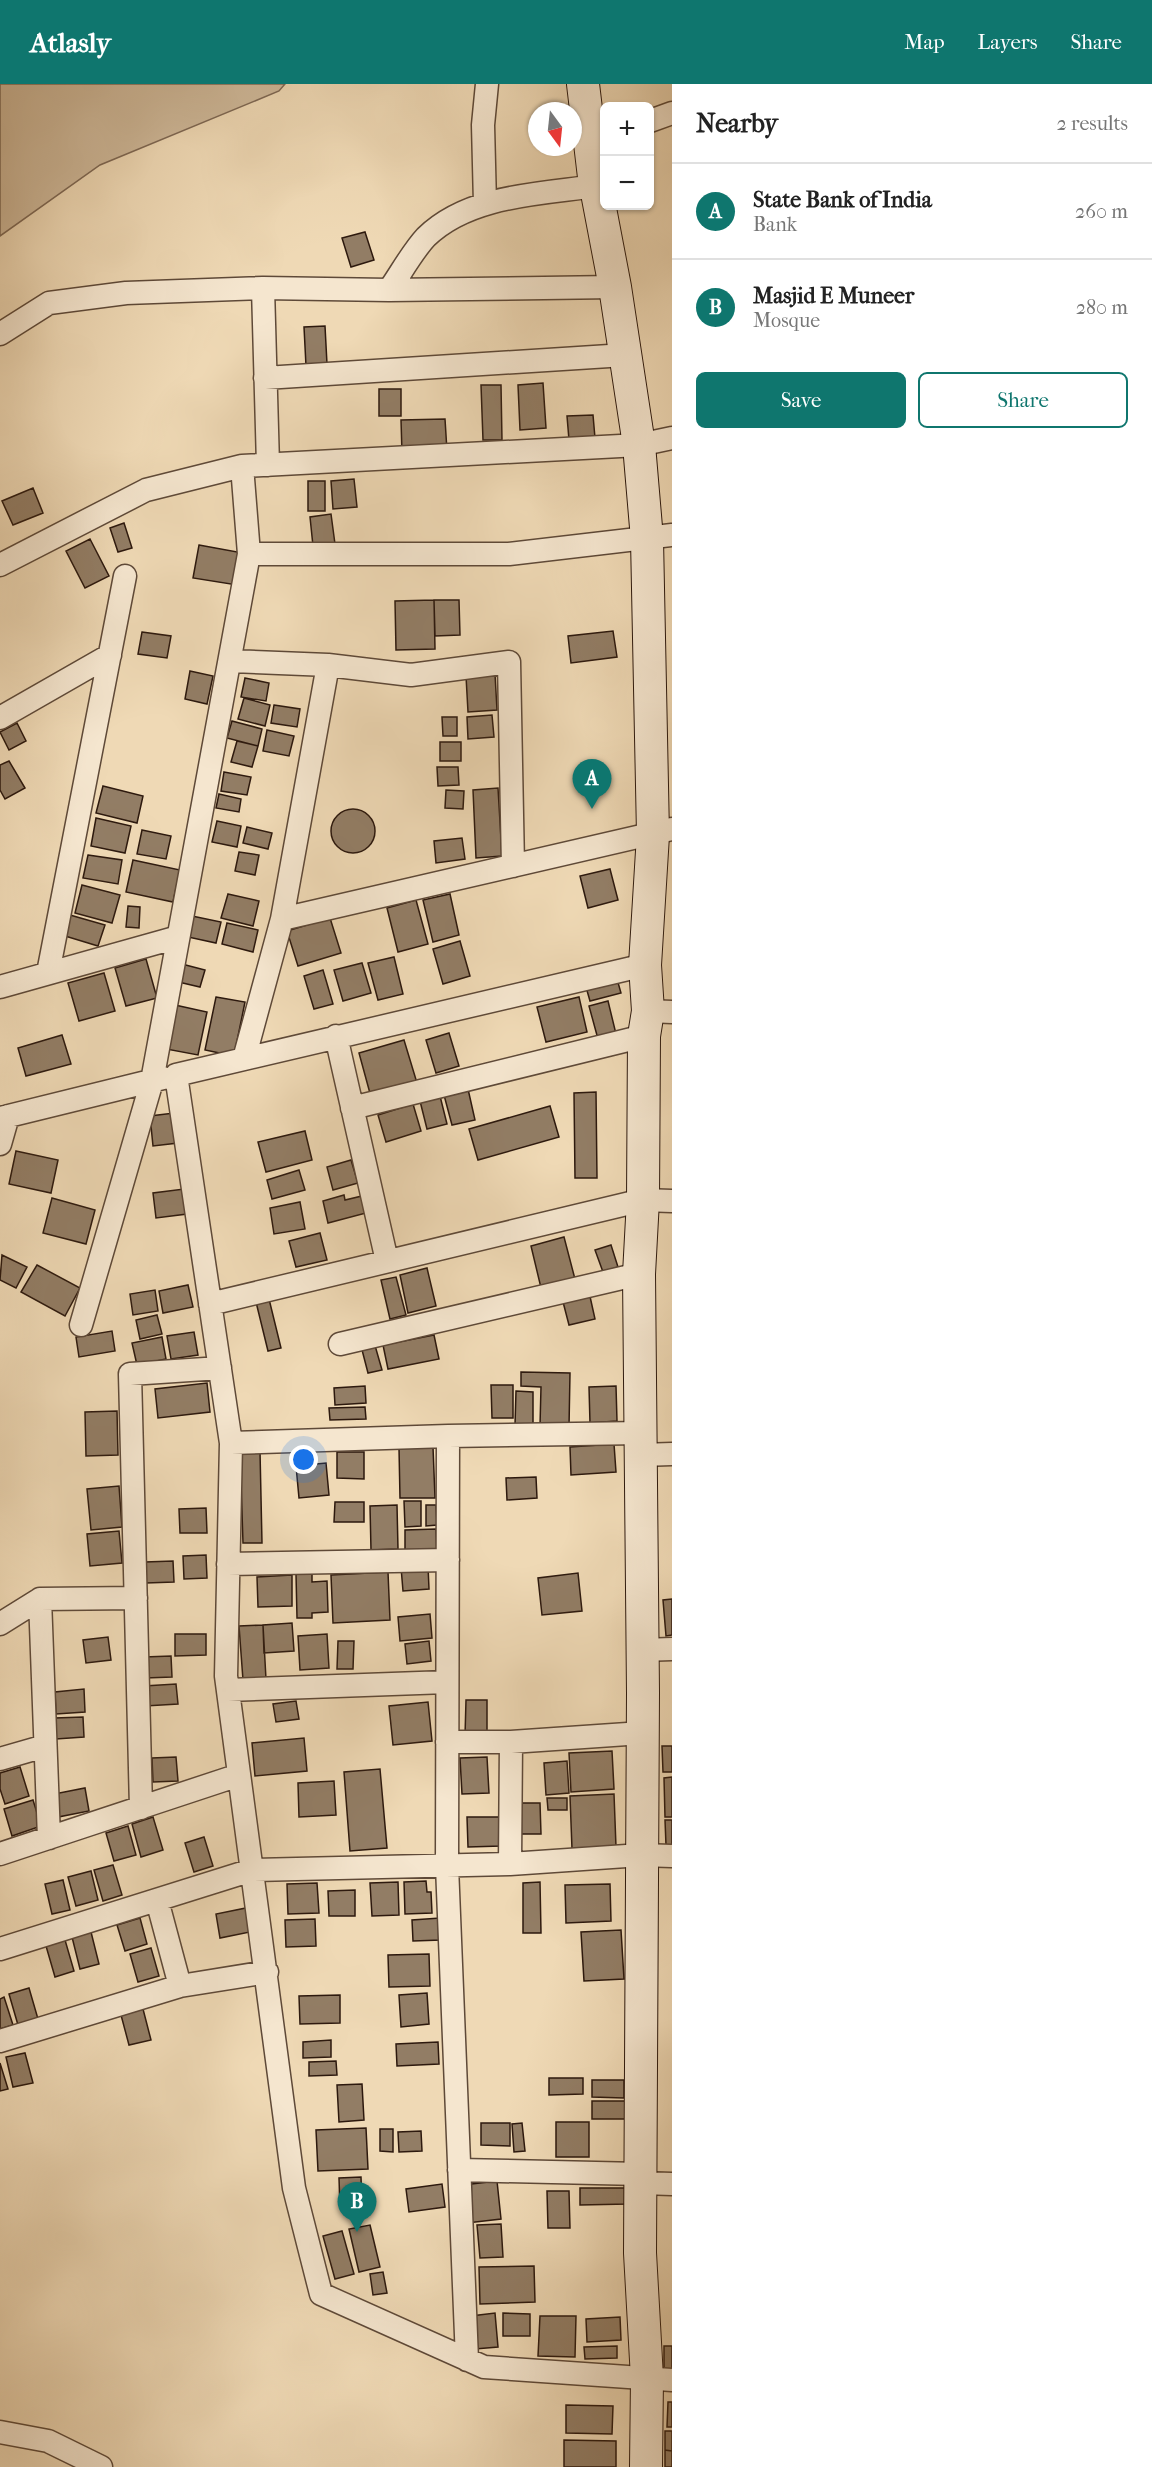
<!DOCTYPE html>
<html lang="en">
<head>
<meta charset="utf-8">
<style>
  body { margin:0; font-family:"IM FELL French Canon",serif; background:#f6f6f6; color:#222 }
  .controls { position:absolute; right:18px; top:18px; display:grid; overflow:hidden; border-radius:9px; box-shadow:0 2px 4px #0004 }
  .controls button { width:54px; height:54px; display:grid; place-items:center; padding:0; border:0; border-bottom:2px solid #e0e0e0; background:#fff; color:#222; font:30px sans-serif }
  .compass { position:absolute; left:528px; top:18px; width:54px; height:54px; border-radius:50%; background:#fff; box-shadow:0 2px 4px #0004; rotate:165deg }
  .you { position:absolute; left:304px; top:1376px; width:21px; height:21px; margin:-15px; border:4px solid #fff; border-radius:50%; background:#1a73e8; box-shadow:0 0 0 9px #1a73e833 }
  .badge { display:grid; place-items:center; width:39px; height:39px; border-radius:50%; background:#0f766e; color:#fff; font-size:20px; font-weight:700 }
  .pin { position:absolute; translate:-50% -50px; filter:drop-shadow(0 2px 3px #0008) }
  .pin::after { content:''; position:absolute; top:32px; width:21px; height:18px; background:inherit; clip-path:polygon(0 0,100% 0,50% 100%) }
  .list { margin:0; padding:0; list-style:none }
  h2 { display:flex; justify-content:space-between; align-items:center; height:78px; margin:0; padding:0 24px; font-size:26px }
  h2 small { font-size:20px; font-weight:400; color:#767676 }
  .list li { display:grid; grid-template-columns:39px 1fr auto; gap:18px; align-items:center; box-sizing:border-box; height:96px; padding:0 24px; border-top:2px solid #e0e0e0 }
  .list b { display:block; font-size:22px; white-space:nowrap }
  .list p { margin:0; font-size:20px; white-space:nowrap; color:#767676 }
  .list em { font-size:20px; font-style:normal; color:#767676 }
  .actions { display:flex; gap:12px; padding:18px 24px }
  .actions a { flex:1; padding:14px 0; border:2px solid #0f766e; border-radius:9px; text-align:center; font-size:21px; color:#0f766e }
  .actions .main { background:#0f766e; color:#fff }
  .map { position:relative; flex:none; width:672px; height:2383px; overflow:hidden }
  header { display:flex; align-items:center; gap:36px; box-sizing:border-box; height:84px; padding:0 30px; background:#0f766e; color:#fff }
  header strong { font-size:28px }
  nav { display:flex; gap:33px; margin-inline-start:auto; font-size:21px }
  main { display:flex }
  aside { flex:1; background:#fff }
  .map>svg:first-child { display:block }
  .green { fill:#ceb899; stroke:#7e6854; stroke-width:1.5 }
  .building { fill:#927d65; stroke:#2d190e; stroke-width:1.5 }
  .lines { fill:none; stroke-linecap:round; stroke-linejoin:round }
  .minor-casing { stroke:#5e4938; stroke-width:25 }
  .secondary-casing { stroke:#2d190e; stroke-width:34 }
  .minor { stroke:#f5e6cf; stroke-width:22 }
  .secondary { stroke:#f5e6cf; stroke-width:32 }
</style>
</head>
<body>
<header>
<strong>Atlasly</strong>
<nav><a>Map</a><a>Layers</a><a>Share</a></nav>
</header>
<main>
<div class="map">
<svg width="672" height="2383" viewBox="0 0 672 2383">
  <rect width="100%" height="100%" fill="#efd9b5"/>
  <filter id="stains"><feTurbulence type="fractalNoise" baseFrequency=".00333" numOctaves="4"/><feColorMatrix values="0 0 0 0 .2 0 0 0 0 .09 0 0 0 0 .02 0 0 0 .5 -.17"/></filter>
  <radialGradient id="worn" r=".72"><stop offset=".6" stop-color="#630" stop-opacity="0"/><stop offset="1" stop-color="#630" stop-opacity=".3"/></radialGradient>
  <path class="green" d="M0,0H285L279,7L100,81L0,152Z"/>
  <path class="building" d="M365,148L374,176L351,183L342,154Z
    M325,242L327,280L306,282L304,243Z
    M543,299L546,344L520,346L518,301Z
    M481,301H501L502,356H483Z
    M379,305H401V332H379Z
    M593,331L595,354L569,356L567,332Z
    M445,335L447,367L402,369L401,336Z
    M354,395L357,423L333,425L331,397Z
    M308,397H325V427H308Z
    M33,404L43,429L13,441L2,417Z
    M331,430L335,460L313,462L310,433Z
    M124,439L132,464L118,468L110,444Z
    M90,455L109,492L85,504L66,467Z
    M199,461L243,469L237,501L193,494Z
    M434,516L435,565L396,566L395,517Z
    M434,516H459L460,551L435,552Z
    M613,547L617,573L571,579L568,552Z
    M142,548L171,552L167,574L138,570Z
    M190,587L213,592L207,620L185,615Z
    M495,590L497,626L468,628L466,592Z
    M245,594L269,599L266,617L241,613Z
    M244,614L270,621L265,642L238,635Z
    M274,621L300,625L297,643L271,639Z
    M492,631L494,653L468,655L467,633Z
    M442,633H457V652H443Z
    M232,637L262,645L258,662L227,654Z
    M17,639L26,657L9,666L0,648Z
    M267,646L294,652L289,672L263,667Z
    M237,657L258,662L252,683L231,678Z
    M440,658H461V677H440Z
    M9,677L25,704L5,715L0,706V681Z
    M437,683H458L459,701L438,702Z
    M224,688L251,693L247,711L221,707Z
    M103,702L143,712L137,739L96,729Z
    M498,704L502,772L476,774L473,706Z
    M446,706L464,707L463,725L445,724Z
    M219,710L241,715L239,728L216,724Z
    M331 747a22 22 0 1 1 44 0a22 22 0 1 1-44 0Z
    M96,734L131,742L125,769L91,762Z
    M217,737L241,742L237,763L212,758Z
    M247,743L272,749L268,765L243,759Z
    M142,746L171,752L166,775L137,770Z
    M462,754L465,775L436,779L434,757Z
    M239,768L259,771L255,791L235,787Z
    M88,771L122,776L118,800L83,794Z
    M133,776L180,786L173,818L126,808Z
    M610,785L618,816L588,824L580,792Z
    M82,801L120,811L112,839L75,829Z
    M228,810L259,817L253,842L221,834Z
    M450,810L459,851L433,858L423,816Z
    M416,816L428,860L398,868L387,824Z
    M128,822L140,823L139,844L126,843Z
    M70,831L105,841L98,862L65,852Z
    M192,832L221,838L216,859L188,853Z
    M330,834L341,869L298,882L287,847Z
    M227,839L258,846L253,868L222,860Z
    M460,857L470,892L443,900L433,865Z
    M394,873L403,910L378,916L368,879Z
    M146,875L157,914L126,922L115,884Z
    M178,879L205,886L200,903L174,897Z
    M362,879L371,909L343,917L334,886Z
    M323,886L333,920L314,925L304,892Z
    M104,889L115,927L79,937L68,899Z
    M617,895L621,909L590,917L586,903Z
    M216,913L245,918L234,972L205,966Z
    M579,913L587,948L546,958L537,923Z
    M608,917L616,950L598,955L589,922Z
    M175,921L207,928L198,971L166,965Z
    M449,949L459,982L436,989L426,956Z
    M62,951L71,980L26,992L18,964Z
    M404,956L417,999L371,1013L359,969Z
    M468,1005L475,1036L452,1041L444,1011Z
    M596,1008L597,1094H575L574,1009Z
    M440,1012L447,1040L427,1045L420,1017Z
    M413,1020L421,1047L386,1058L378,1031Z
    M550,1022L559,1053L478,1076L469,1045Z
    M174,1029L178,1059L153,1062L150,1032Z
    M305,1047L312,1076L266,1088L258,1058Z
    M16,1067L58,1076L51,1109L9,1100Z
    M351,1076L358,1099L333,1106L327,1083Z
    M299,1086L305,1106L272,1115L267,1096Z
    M184,1105L187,1130L156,1134L153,1109Z
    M344,1111L345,1116L362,1112L366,1129L328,1139L323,1117Z
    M52,1114L95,1126L86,1160L43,1149Z
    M300,1118L305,1145L274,1150L270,1124Z
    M320,1149L327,1176L296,1183L289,1157Z
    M564,1153L576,1199L542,1208L531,1162Z
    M611,1161L618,1183L603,1188L595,1166Z
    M2,1171L27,1183L16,1204L0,1196Z
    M37,1181L80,1204L65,1232L21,1208Z
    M427,1184L436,1222L408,1229L400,1191Z
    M396,1193L406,1231L390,1235L381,1196Z
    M188,1201L193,1223L163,1229L159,1207Z
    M155,1206L158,1227L133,1231L130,1210Z
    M589,1208L595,1235L569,1241L562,1214Z
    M269,1215L281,1264L268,1267L256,1218Z
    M157,1231L162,1250L140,1255L136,1236Z
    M112,1247L115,1267L79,1273L76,1253Z
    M194,1248L198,1271L171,1275L167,1252Z
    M434,1251L439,1275L388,1285L383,1261Z
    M162,1253L166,1275L137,1281L132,1259Z
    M374,1258L382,1286L368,1289L361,1262Z
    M521,1288L570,1289L569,1343L540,1342L541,1303L521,1302Z
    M207,1299L210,1328L158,1334L155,1305Z
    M491,1301H513V1334H492Z
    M365,1302L366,1319L335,1321L334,1304Z
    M616,1302L617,1337L590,1339L589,1303Z
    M516,1307L533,1308V1341H515Z
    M365,1323L366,1335L330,1336L329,1324Z
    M117,1327L118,1371L86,1372L85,1328Z
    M614,1360L616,1388L571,1391L570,1363Z
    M433,1363L435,1414H400L399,1364Z
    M260,1367L262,1459H243L240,1368Z
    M337,1368H364V1395L337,1394Z
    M326,1379L329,1411L299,1414L296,1382Z
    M536,1393L537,1414L507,1416L506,1394Z
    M119,1402L122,1443L91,1446L87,1405Z
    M404,1417H421V1442L405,1443Z
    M335,1418H364V1438H334Z
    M397,1421L398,1465L371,1466L370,1422Z
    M426,1421H436L437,1441L426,1442Z
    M206,1424L207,1449H180L179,1425Z
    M436,1445L437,1470L405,1471V1446Z
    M119,1447L122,1479L90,1482L87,1450Z
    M206,1471L207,1494L184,1495L183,1472Z
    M173,1477L174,1498L146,1499L145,1478Z
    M428,1482L429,1505L403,1507L401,1483Z
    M388,1488L390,1536L333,1539L331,1491Z
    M578,1489L582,1527L542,1531L538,1494Z
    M296,1490H312V1498L327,1497L328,1528L312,1529V1534H297Z
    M292,1491V1522L258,1523L257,1493Z
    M672,1515V1551L666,1552L663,1516Z
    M430,1530L432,1554L400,1557L398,1533Z
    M292,1539L294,1567L264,1569L263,1541Z
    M263,1541L266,1595L243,1596L239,1542Z
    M175,1550H206V1571L175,1572Z
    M327,1550L329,1584L300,1586L298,1552Z
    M108,1553L111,1576L86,1579L83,1556Z
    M338,1557H354L353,1585H337Z
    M429,1557L431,1577L407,1580L405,1560Z
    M171,1572L172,1593L145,1594L144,1573Z
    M176,1600L178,1620L145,1622L144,1602Z
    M84,1605L85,1628L56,1630L55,1608Z
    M466,1616H487V1652H465Z
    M296,1617L299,1635L276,1638L273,1620Z
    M428,1618L432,1657L393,1661L389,1622Z
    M83,1633L84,1653L56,1655L55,1634Z
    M304,1654L307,1687L255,1692L252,1659Z
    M662,1662H672V1688H663Z
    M612,1667L614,1705L571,1708L569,1669Z
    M176,1673L178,1697L153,1698L152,1674Z
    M487,1673L489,1709L462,1710L460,1674Z
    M567,1677L569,1709L546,1711L544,1679Z
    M20,1683L29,1712L5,1720L0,1705V1689Z
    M380,1685L387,1764L350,1767L344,1688Z
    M672,1693V1733H665L664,1694Z
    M334,1697L336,1731L299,1733L298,1699Z
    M85,1704L89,1727L58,1733L54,1710Z
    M614,1710L616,1763L572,1765L570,1712Z
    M547,1714H567V1726H548Z
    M33,1716L41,1742L12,1752L4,1725Z
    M508,1719H540L541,1750H508Z
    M153,1733L163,1766L141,1773L132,1740Z
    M467,1733H500L501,1762L468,1763Z
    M665,1736H672V1761H666Z
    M128,1742L136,1771L114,1777L106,1749Z
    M204,1753L213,1782L194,1788L185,1759Z
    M113,1781L122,1811L103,1817L94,1786Z
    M91,1787L98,1816L76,1822L68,1793Z
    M63,1796L70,1826L52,1830L45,1800Z
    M426,1797L427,1808H431L432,1829L405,1830L404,1798Z
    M398,1798L399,1831L372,1832L370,1799Z
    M540,1798L541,1849H523V1799Z
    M317,1799L319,1829L288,1830L287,1800Z
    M610,1800L611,1837L566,1839L565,1801Z
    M355,1806V1832H329L328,1807Z
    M246,1824L250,1848L220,1854L216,1830Z
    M140,1834L147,1860L125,1867L117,1841Z
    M440,1834L441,1856L413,1857L412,1836Z
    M315,1835L316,1862L286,1863L285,1836Z
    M621,1846L624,1895L584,1897L581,1848Z
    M91,1848L99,1880L80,1885L72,1853Z
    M65,1856L74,1887L55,1893L46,1862Z
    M151,1864L159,1892L138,1898L130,1870Z
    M429,1870L430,1902L389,1903L388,1871Z
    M29,1904L38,1935L18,1941L9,1910Z
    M427,1909L429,1940L401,1943L399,1911Z
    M340,1911V1939L300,1940L299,1912Z
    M4,1913L13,1941L0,1945V1915Z
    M143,1925L151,1956L129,1961L121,1931Z
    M331,1956V1973L303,1974V1958Z
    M438,1958L439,1980L397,1982L396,1960Z
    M25,1969L33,1999L13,2003L6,1973Z
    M336,1977L337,1991L309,1992V1978Z
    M0,1979L8,2005L0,2007Z
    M549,1994H583V2010L549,2011Z
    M592,1996H624V2014L592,2013Z
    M362,2000L364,2036L339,2038L337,2001Z
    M592,2017H628V2035H592Z
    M556,2038H589V2073H556Z
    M481,2039H510V2062L481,2061Z
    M522,2039L525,2067L514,2068L512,2040Z
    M366,2044L368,2085L318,2087L316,2046Z
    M380,2045H393V2068L380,2067Z
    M421,2047L422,2067L399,2068L398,2048Z
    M361,2093L362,2123L340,2124L339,2094Z
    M497,2097L501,2135L467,2139L463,2101Z
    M442,2100L445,2123L409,2128L406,2105Z
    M580,2104H628V2120L580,2121Z
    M547,2107H569L570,2144H548Z
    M501,2140L503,2173L480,2174L477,2141Z
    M370,2141L380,2183L359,2188L349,2145Z
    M342,2147L354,2190L335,2195L323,2152Z
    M534,2182L535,2218L480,2220L479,2183Z
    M383,2188L387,2209L373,2211L370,2190Z
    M495,2229L498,2263L475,2265L471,2232Z
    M503,2229L530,2230V2252H503Z
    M540,2232H576L575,2273L538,2272Z
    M620,2233L621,2256L587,2258L586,2235Z
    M617,2262V2274L585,2275L584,2263Z
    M664,2262H672V2292H664Z
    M668,2318H672V2343H667Z
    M566,2321L613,2322L612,2350L566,2349Z
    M665,2347H672V2367L665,2366Z
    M564,2356L616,2357V2383H564Z
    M665,2366L672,2367V2383H665Z"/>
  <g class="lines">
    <g class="minor-casing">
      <path id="minor" d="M650,37L672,29
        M485,120L483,41L487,0
        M263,204L268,381
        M389,206C401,189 412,168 426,153C469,111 540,110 596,102
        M0,250L49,219L126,209L263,204L389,206L615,203
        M265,294L625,271
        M672,354L639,361L242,382L249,470H509L672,451
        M0,481L146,406L242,382
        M231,577L328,581L282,835
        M328,581L411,591L509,578L513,782
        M0,634L110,571
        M645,881L176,991L231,1359L226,1592L294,2104L321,2210L484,2283L672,2296
        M48,889L125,492
        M0,903L178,853
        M648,927L672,928
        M336,952L387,1177
        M244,975L282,835L672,745
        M352,1024L644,952
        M0,1034L163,994
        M0,1060L8,1032
        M210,1220L643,1116L672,1117
        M81,1241L152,997L249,470
        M340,1260L639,1190
        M448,1352L447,1782L467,2276
        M231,1359L448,1352L642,1349
        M641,1371L672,1370
        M228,1480L448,1476
        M40,1515L49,1754
        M0,1540L40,1515L136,1514
        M642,1566L672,1565
        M228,1606L447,1598
        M447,1658H511L642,1649
        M0,1675L45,1662
        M141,1724L130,1290L220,1284
        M0,1770L239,1691
        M510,1780L511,1658
        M0,1865L252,1786L510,1780L641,1771L672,1772
        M180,1902L267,1888
        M0,1957L180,1902L157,1816
        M459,2086L640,2090
        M641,2099L672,2100
        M0,2348L48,2357L101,2383"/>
    </g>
    <g class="secondary-casing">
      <path id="secondary" d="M583,0L594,93L615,203L639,361L647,455L653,751L645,881L648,927L644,952L643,1116L639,1190L643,1609L640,2169L647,2294L646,2383"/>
    </g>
    <use href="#minor" class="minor"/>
    <use href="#secondary" class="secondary"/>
  </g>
  <rect width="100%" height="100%" filter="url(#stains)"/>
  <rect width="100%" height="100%" fill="url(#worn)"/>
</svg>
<div class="controls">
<button>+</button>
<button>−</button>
</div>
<svg class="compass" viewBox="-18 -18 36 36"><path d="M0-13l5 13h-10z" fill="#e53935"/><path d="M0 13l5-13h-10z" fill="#767676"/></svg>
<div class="you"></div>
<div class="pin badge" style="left:592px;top:725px">A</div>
<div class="pin badge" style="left:357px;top:2148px">B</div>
</div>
<aside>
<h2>Nearby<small>2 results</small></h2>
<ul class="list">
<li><span class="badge">A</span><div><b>State Bank of India</b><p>Bank</p></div><em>260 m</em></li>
<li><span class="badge">B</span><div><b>Masjid E Muneer</b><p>Mosque</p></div><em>280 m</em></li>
</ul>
<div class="actions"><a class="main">Save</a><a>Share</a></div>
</aside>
</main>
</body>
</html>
